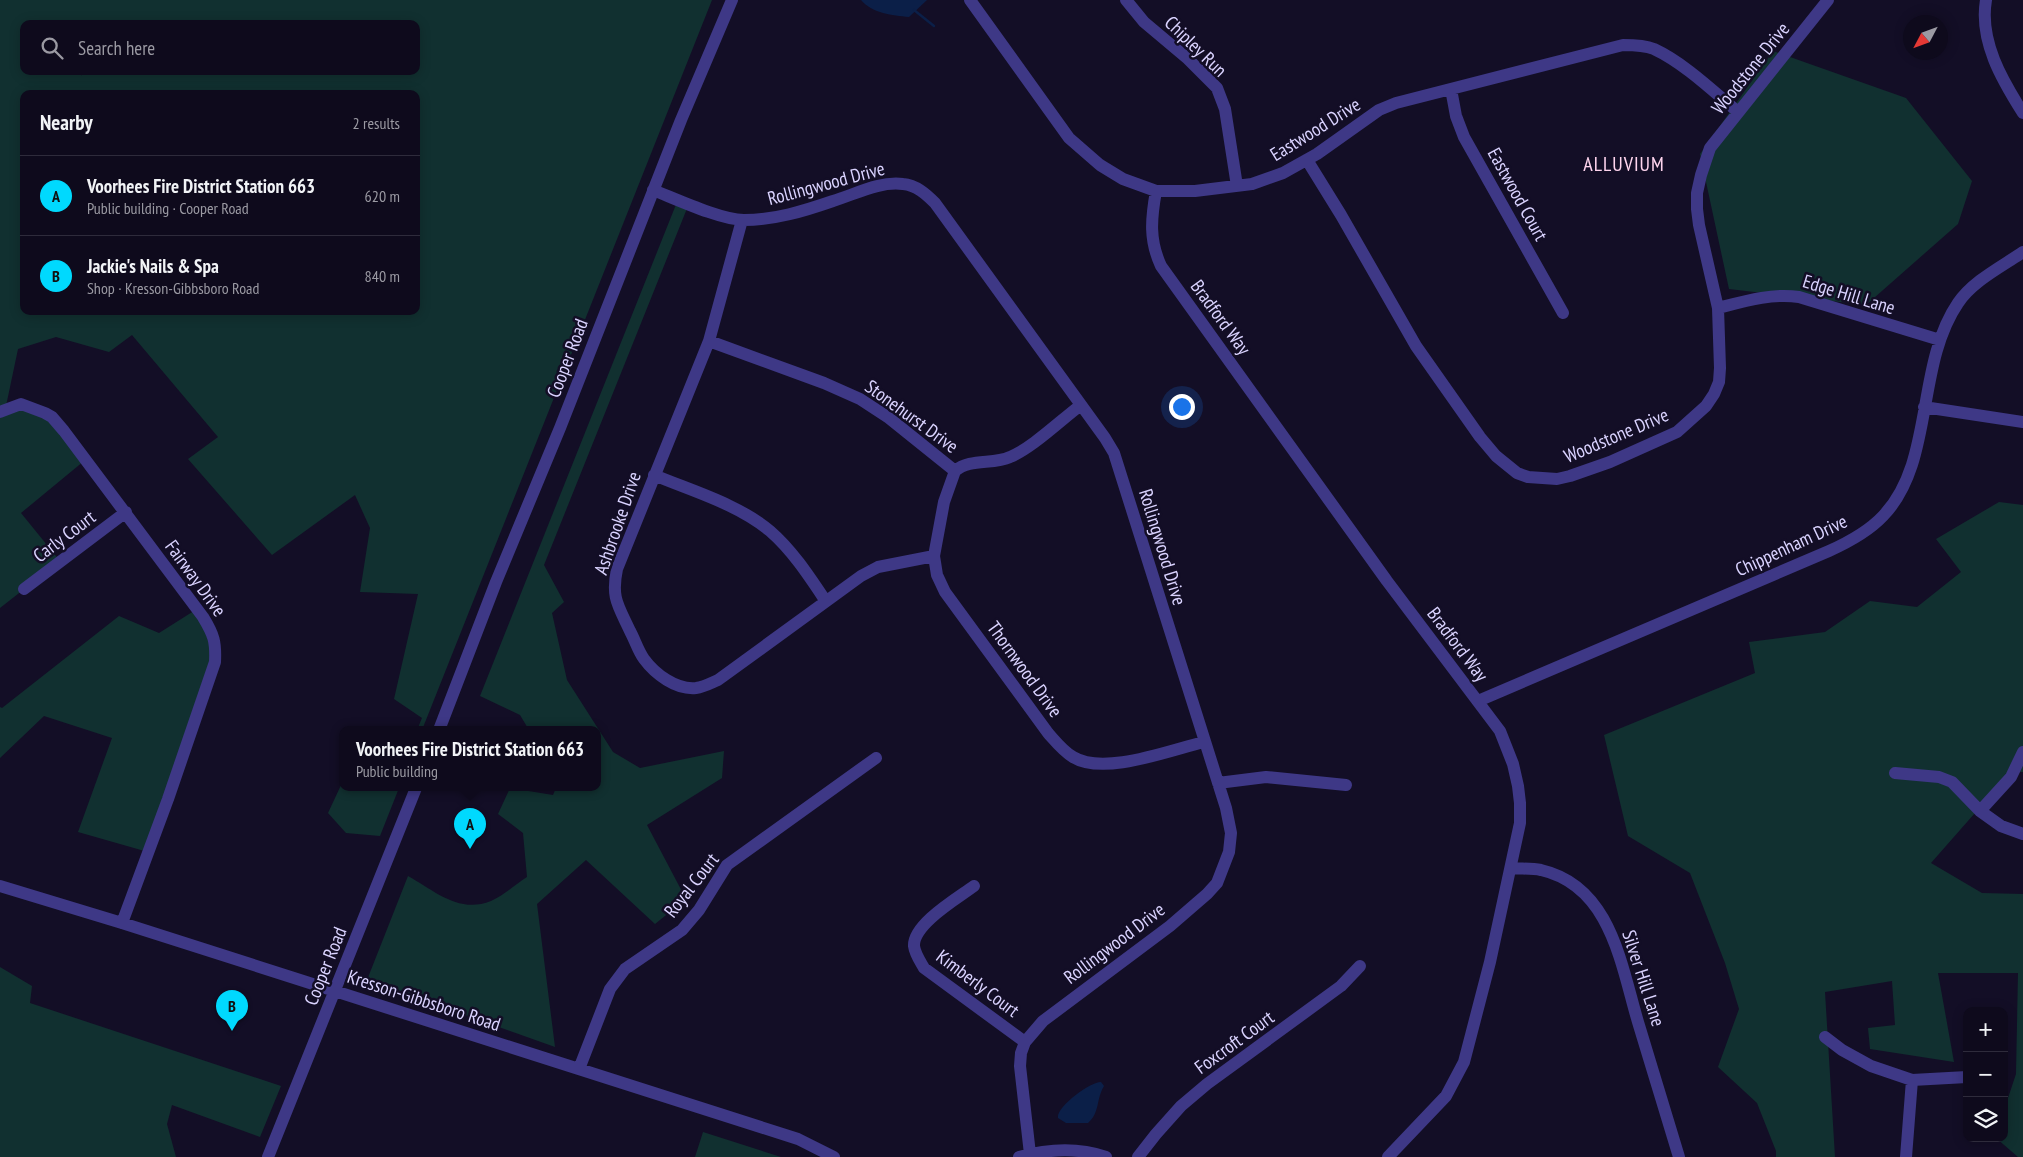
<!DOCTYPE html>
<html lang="en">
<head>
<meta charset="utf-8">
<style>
  body { margin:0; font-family:"PT Sans Narrow",sans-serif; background:#171325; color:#f1f3f6 }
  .controls { position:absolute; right:15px; bottom:15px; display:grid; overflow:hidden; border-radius:10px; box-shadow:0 2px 12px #0003 }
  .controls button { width:45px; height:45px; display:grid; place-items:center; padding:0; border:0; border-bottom:1px solid #2e2b3b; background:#0e0a1c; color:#f1f3f6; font:25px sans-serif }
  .compass { position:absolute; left:1903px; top:15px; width:45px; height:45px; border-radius:50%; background:#0e0a1c; box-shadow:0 2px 12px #0003; rotate:229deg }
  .you { position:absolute; left:1181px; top:406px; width:18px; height:18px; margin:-12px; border:4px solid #fff; border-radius:50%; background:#1a73e8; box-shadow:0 0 0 8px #1a73e833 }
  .badge { display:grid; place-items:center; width:32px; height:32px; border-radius:50%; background:#00d9fe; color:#111; font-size:16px; font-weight:700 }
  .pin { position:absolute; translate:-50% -41px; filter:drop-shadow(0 1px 2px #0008) }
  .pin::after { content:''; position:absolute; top:26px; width:18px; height:15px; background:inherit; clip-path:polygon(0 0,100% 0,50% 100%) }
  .popup { position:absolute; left:339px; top:726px; width:262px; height:65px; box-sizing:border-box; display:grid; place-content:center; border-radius:10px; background:#0e0a1c; filter:drop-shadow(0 1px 4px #0005); font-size:16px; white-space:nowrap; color:#9b9aa3 }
  .popup b { font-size:19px; color:#f1f3f6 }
  .popup::after { content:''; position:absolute; left:50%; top:100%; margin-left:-10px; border:10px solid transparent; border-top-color:#0e0a1c }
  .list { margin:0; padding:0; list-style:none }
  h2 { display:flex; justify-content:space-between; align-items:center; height:65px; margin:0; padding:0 20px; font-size:21px }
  h2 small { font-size:16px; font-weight:400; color:#9b9aa3 }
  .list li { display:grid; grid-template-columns:32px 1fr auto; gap:15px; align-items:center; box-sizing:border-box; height:80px; padding:0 20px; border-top:1px solid #2e2b3b }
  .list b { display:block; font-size:19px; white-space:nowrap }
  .list p { margin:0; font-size:16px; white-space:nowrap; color:#9b9aa3 }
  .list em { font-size:16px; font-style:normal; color:#9b9aa3 }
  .icon { flex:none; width:28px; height:28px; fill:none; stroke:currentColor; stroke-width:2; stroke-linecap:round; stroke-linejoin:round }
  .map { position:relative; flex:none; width:2023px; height:1157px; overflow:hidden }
  .search { position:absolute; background:#0e0a1c; box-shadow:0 2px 12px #0003; left:20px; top:20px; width:400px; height:55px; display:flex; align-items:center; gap:12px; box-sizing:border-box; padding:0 18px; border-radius:10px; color:#9b9aa3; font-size:19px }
  .panel { position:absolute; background:#0e0a1c; box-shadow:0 2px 12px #0003; left:20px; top:90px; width:400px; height:225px; border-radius:10px }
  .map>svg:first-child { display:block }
  .green { fill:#113030; fill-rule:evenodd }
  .water { fill:#0b1f48 }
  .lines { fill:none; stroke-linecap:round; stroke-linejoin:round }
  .stream { stroke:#0b1f48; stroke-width:2.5 }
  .minor { stroke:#3e3886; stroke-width:12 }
  .labels { text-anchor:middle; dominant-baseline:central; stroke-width:5; stroke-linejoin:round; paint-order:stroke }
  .street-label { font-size:19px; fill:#dad3ff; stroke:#130e26 }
  .neighbourhood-label { font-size:20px; letter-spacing:1px; fill:#ffd5ee; stroke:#130e26 }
</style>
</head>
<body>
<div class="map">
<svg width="2023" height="1157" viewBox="0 0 2023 1157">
  <rect width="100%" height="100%" fill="#130e26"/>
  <path class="green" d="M0,0H712L422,730H417L422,718L394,699L418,594L360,592L370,528L355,495L272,555L188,459L218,437L132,335L109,352L56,337L18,349L6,406L43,413L84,461L21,513L60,561L0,608ZM24,24H416V71H81L82,76L80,71H24ZM24,94H416V311H24Z
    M1773,51L1906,98L1972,181L1958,224L1866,305L1729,289L1700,154Z
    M679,197L690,201L544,565L564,602L552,613L567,680L613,752L640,768L724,751L722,778L647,825L686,899L655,924L586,860L537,904L555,1047L367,980L408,876C435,891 459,914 491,901C504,895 516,884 527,877L523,833L498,814L510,788L553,795L556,788H598V730H529L520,715L480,696Z
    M1999,502L2023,505V772H2011L1931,863L1982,893L2023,894V1157H2018L1996,1138H2004V1110L2016,1074L2018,973H1938L1954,1062L1870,1049L1868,1028L1895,1025L1892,981L1825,992L1835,1157H1776V1151L1757,1103L1718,1067L1739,1009L1725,963L1690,873L1628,836L1604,735L1755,673L1749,642L1825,632L1870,601L1917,607L1961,572L1936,539Z
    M197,609L216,663L148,852L78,832L112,738L44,716L0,758V707L2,708L119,616L159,633Z
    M342,783V788H399L380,836L346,833L328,813Z
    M0,967L32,986L30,1003L281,1086L260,1137L172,1105L167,1124L176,1157H0Z
    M703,1132L781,1157H695Z"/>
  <path class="water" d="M861,0H927L909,17C892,15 873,14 861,0Z
    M1101,1082L1104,1086C1096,1099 1100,1113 1088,1123H1066L1058,1118C1056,1107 1090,1082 1101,1082Z"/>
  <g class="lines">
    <path class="stream" d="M914,10L934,26"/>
    <path class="minor" d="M970,0L1069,138L1100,165L1123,179L1156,191H1195L1252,184L1283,173L1317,154L1379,110L1396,103L1623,45C1633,45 1644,45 1654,49C1684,63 1713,91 1738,112
      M1126,0L1144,22L1188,59L1217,88L1225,109L1237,186
      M1986,0C1979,41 2002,80 2023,113
      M1451,89L1456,116L1464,137L1563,313
      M1307,160L1341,215L1416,346L1480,437L1496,456L1517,473L1528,477L1557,479L1570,476L1610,462L1677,432L1706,406L1714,394L1719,382L1720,368L1718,308L1699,225L1697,209V193L1701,175L1710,148L1828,0
      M653,190C676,199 721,220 744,220C775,220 804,211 833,201C856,194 879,181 903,184C916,185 926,194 935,203L1105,438L1114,453L1226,808L1231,833L1229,852L1217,883L1207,894L1170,926L1043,1021L1025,1042L1021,1053L1020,1066L1030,1154
      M1156,191C1151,219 1149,240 1161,266L1387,581L1500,731L1513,764L1518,786L1520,803V823L1490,962L1464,1062L1446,1096L1388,1157
      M742,220L709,341L617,569C611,598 618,605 630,631C635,640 638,651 644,659C655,674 676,690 696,688C704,687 711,683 718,680L861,576L878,567L934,556
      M1718,308C1745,301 1772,293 1799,297L1940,340
      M709,341L824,383L860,399L889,418L955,471
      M1924,407L2023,422
      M0,412L21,404L45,413L52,417L64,431L203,617C214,635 216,642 215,662L168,799L122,923
      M955,471L944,502L934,556L937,575L945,592L1048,733C1056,742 1063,751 1073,757C1104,776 1170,750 1204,742
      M955,471C970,458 993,465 1010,457C1031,449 1062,419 1081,405
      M654,475C692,491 738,504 770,531C792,550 809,576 825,600
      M24,589L126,512
      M1478,701L1829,551C1849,542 1868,532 1883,516C1935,462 1915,366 1958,303C1973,281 2001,267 2023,252
      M439,730L496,582L560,428L681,120L732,0
      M1895,773L1939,777L1952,782L1980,811L2001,826L2023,834
      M1218,783L1266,777L1346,785
      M1980,811L2011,777L2023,752
      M1511,868C1520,869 1531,868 1541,870C1611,886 1621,965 1638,1022C1652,1067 1665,1112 1679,1157
      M0,886L122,923L798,1139L834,1157
      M974,886C958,898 913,924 914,946C915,954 920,961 924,968L1025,1042
      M1825,1037L1842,1050L1871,1066L1912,1080L1967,1077
      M579,1069L610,989L625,969L682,930L699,910L727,865L876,758
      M268,1157L416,788
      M1019,1157C1048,1149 1077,1147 1106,1157
      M1138,1157L1156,1134L1181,1106L1207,1084L1341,986L1360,966
      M1906,1157L1912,1080"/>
  </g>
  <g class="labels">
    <g class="street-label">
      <text transform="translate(1196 46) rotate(44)">Chipley Run</text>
      <text transform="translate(1750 68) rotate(-51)">Woodstone Drive</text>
      <text transform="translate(1315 129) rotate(-32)">Eastwood Drive</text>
      <text transform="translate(826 183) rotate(-15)">Rollingwood Drive</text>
      <text transform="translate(1518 194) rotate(61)">Eastwood Court</text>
      <text transform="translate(1849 294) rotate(17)">Edge Hill Lane</text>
      <text transform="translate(1221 317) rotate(54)">Bradford Way</text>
      <text transform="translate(567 358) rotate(-69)">Cooper Road</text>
      <text transform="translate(912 416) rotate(36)">Stonehurst Drive</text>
      <text transform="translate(1616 435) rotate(-23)">Woodstone Drive</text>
      <text transform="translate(617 523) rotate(-71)">Ashbrooke Drive</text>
      <text transform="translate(64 536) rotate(-37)">Carly Court</text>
      <text transform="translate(1791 545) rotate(-25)">Chippenham Drive</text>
      <text transform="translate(1163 547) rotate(73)">Rollingwood Drive</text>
      <text transform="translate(196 578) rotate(54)">Fairway Drive</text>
      <text transform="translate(1458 644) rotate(53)">Bradford Way</text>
      <text transform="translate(1025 669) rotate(54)">Thornwood Drive</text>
      <text transform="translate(691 885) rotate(-52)">Royal Court</text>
      <text transform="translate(1114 943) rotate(-37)">Rollingwood Drive</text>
      <text transform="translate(325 966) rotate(-68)">Cooper Road</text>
      <text transform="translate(1644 978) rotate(72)">Silver Hill Lane</text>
      <text transform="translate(978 983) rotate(37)">Kimberly Court</text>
      <text transform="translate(424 1000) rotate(18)">Kresson-Gibbsboro Road</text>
      <text transform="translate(1234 1042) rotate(-36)">Foxcroft Court</text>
    </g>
    <g class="neighbourhood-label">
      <text x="1624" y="164">ALLUVIUM</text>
    </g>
  </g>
</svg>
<div class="controls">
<button>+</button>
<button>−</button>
<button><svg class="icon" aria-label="layers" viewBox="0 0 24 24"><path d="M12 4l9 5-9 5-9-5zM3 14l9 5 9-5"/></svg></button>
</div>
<svg class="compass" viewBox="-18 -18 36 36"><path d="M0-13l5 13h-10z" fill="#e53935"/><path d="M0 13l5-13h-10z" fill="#9b9aa3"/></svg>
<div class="you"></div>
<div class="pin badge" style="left:470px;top:849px">A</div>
<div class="popup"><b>Voorhees Fire District Station 663</b>Public building</div>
<div class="pin badge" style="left:232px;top:1031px">B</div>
<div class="search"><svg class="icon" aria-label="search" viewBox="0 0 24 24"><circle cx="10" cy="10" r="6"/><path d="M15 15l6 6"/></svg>Search here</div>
<section class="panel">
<h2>Nearby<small>2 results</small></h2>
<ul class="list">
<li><span class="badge">A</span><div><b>Voorhees Fire District Station 663</b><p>Public building · Cooper Road</p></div><em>620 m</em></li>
<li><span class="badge">B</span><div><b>Jackie's Nails &amp; Spa</b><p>Shop · Kresson-Gibbsboro Road</p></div><em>840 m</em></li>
</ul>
</section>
</div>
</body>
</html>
